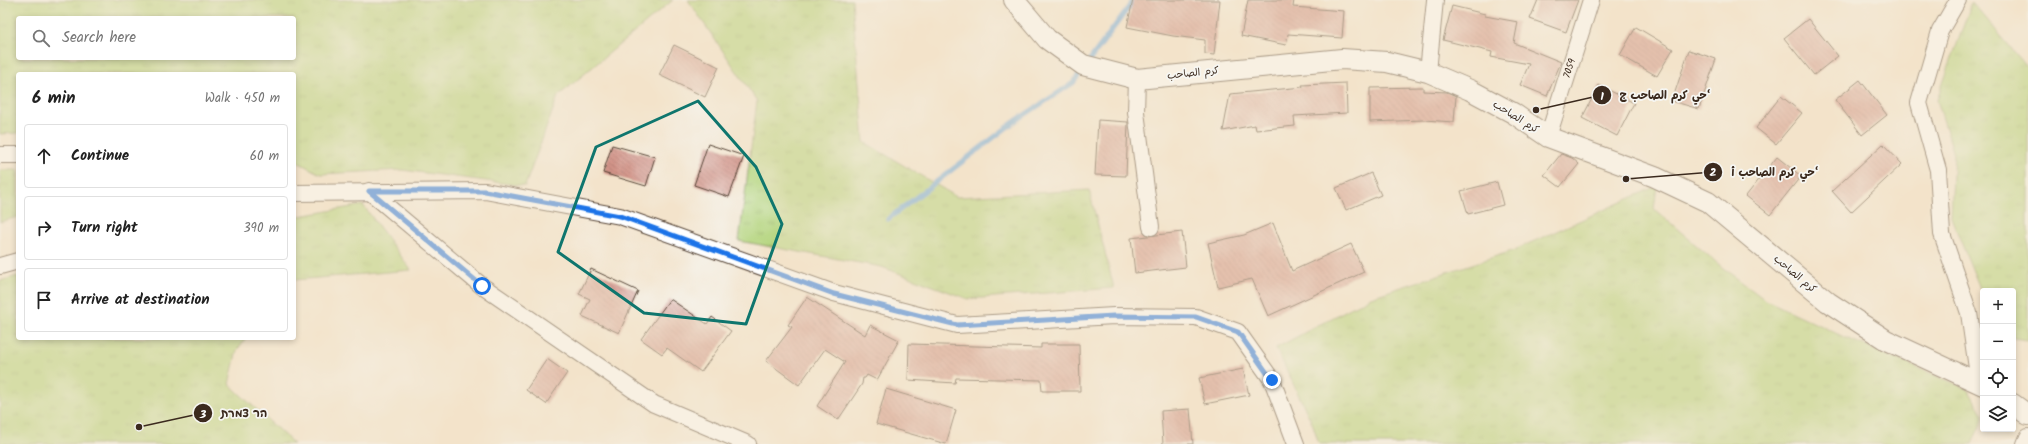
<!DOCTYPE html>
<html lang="en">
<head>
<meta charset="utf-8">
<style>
  body { margin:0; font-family:Kalam,"Playpen Sans Arabic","Playpen Sans Hebrew",sans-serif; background:#f6f6f6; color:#222 }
  .controls { position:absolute; right:12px; bottom:12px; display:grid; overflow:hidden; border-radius:4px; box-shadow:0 2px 6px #0003 }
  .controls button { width:36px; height:36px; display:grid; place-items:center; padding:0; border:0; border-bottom:1px solid #e0e0e0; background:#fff; color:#222; font:20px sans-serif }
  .stop { position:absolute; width:12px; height:12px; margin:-9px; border:3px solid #1a73e8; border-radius:50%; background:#fff }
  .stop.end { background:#1a73e8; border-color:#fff; box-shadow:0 1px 4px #0008 }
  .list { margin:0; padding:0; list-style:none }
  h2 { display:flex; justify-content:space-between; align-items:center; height:52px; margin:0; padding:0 16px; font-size:17px }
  h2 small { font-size:13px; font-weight:400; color:#767676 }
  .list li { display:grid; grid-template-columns:26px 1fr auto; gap:12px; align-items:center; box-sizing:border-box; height:64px; margin:0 8px 8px; padding:0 8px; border:1px solid #e0e0e0; border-radius:4px }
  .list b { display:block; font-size:15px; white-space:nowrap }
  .list em { font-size:13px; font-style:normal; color:#767676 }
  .icon { flex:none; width:22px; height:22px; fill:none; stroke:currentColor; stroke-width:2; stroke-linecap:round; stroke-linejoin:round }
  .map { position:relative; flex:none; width:2028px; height:444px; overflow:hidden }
  .search { position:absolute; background:#fff; box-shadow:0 2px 6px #0003; left:16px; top:16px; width:280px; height:44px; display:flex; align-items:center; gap:10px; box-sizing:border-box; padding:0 14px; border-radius:4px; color:#767676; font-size:15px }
  .panel { position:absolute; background:#fff; box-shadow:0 2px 6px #0003; left:16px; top:72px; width:280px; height:268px; border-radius:4px }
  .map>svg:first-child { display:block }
  .grass { fill:url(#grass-tufts); stroke:#777f4c; fill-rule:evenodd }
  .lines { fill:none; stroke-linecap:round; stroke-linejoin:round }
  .stream { stroke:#6ca8dd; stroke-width:5 }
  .building { fill:url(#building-back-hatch) }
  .minor-casing { stroke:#574638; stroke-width:18 }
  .tertiary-casing { stroke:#574638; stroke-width:22 }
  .minor { stroke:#fff; stroke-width:16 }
  .tertiary { stroke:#fff; stroke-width:20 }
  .route { stroke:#1a73e8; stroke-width:5 }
  .marked { fill:none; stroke:#0f766e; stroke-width:3; stroke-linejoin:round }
  .labels { text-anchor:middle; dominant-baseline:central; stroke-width:3.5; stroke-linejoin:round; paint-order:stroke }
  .street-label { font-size:10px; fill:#3b2a1e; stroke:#f6f6f2 }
  .leader { fill:none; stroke:#3b2a1e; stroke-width:1.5 }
  .callout-dot { fill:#3b2a1e; stroke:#f6f6f2; stroke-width:1.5 }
  .mark-label { font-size:12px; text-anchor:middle; font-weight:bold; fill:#fff }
  .callout-label { font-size:11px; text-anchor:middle; font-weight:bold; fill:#3b2a1e; stroke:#f6f6f2; stroke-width:3.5; stroke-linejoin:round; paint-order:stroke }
</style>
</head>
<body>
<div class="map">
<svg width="2028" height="444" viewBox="0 0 2028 444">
  <defs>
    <pattern id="grass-tufts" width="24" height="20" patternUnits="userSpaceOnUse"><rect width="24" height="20" fill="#b3d47b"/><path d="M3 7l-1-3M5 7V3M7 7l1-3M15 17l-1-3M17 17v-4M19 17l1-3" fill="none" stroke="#9bb66a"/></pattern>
    <pattern id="building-back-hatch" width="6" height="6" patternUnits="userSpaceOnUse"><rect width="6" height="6" fill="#d39489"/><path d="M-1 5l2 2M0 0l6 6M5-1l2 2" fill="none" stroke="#ac796f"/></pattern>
  </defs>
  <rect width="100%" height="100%" fill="#f6f6f2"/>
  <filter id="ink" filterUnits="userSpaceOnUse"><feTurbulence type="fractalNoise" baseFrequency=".025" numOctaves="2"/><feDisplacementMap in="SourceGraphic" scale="8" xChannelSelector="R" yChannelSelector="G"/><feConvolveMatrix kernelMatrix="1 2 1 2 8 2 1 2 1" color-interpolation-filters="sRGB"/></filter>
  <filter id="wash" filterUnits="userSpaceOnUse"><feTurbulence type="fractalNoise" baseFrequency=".012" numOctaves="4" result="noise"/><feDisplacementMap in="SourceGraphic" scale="16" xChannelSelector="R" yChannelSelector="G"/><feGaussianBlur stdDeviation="0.9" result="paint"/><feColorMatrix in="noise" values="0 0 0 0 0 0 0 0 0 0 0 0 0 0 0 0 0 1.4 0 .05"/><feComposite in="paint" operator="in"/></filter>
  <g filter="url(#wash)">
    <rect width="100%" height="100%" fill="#f3e3cb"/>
    <path class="grass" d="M0,0H673L558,96L525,186L402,170L320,174L294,160V74H18V133L0,134ZM18,18H294V58H18Z
      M688,0H852L864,142L957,197L1089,190L1114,288L968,299L882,267L739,241L757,101Z
      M1972,2L2028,68V340L2013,338V291H1983V296L1951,217L1954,154L1937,100Z
      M0,170H18V217L0,222Z
      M1657,186L1654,209L1723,268L1764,299L1844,337L1968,389L1983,415V419L1972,444H1319L1313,425L1276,348L1371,297L1512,251Z
      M363,205L411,270L294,280V217Z
      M18,276V338H246L237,350L229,384L294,444H0V281Z"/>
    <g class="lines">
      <path class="stream" d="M1089,61L1134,0
        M888,219L1014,122L1073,83L1083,69"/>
    </g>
    <g id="blocks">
      <path class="building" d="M1133,0H1220L1214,55L1205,54V40L1173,36L1127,27Z
        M1248,0H1294L1293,7L1344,11L1342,38L1288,34L1286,45L1241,36Z
        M1538,0H1578L1566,32L1530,19Z
        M1452,6L1485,14V16L1518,22L1514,43L1561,62L1547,96L1520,85L1529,64L1491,57L1492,52L1443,40Z
        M1808,19L1838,56L1814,75L1784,38Z
        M1636,27L1673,49L1657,76L1620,55Z
        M674,45L719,67L705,97L659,75Z
        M1689,50L1716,59L1699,109L1672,101Z
        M1860,80L1887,115L1862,135L1835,100Z
        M1346,83L1347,113L1294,116L1295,126L1256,130L1255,125L1223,131L1230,94L1303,87L1302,85Z
        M1599,85L1634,103L1617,136L1582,118Z
        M1423,87V91L1447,92L1456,96L1454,122L1424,120L1370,122V88Z
        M1781,96L1802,113L1776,144L1756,128Z
        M1098,120L1128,122L1126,176L1095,175Z
        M708,144L744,156L729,197L694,185Z
        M1883,144L1902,164L1851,212L1832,191Z
        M612,145L655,157L646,186L603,173Z
        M1561,154L1572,158L1579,164L1560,187L1544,175Z
        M1777,157L1801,176L1770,215L1746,196Z
        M1371,173L1381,195L1346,210L1336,188Z
        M1497,182L1503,205L1468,214L1461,191Z
        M1273,223L1292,271L1351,244L1364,272L1268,316L1252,279L1218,287L1208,243L1244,235Z
        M1182,232L1186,267L1135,273L1131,238Z
        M591,269L638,291L619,333L582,316L590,299L579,294Z
        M807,297L865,335L870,325L899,340L877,380L867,375L865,378H863L862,384L838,420L817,406L845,362L825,349L799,385L766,361L792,327L788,325Z
        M670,299L707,324L712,317L731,331L701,372L667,348L662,354L641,339Z
        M909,344L1041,348V344H1079L1080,391H1042L1041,380L956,378L955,383L908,380Z
        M547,359L567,373L546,404L526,390Z
        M1243,369L1249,395L1205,404L1199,378Z
        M886,389L956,410L946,444L876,424Z
        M1190,409L1193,444H1163L1161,411Z"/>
    </g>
  </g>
  <g filter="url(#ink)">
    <use href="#blocks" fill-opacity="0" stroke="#574638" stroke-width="1"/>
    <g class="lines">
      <g class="minor-casing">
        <g id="minor">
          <path d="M1958,0L1940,31L1919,103L1938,170L1942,234L1969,313L1979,382"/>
          <path d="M1428,72L1435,0"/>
          <path d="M1137,79L1136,112L1151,227"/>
          <path id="s1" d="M1548,137L1591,0"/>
          <path d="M0,155H18"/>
          <path d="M369,191L482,286L654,404L748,444"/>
          <path d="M294,193L485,191L620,216L834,293L957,325L1114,316L1196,317L1238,332L1272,380L1296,444"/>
          <path d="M0,266L18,261"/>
          <path d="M2025,444L2028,437"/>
        </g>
      </g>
      <g class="tertiary-casing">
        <path id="tertiary" d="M1014,0L1047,39L1083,65L1137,79L1342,59L1387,62L1428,72L1470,90L1513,113L1548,137L1655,177L1708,202L1828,302L1886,340L1983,385
          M2013,404L2028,415"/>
      </g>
      <use href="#minor" class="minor"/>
      <use href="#tertiary" class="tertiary"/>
    </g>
  </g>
  <g class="lines" filter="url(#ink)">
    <path class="route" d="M482,286L369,191H485L620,216L834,294L957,325L1114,316L1196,317L1238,332L1272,380"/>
  </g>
  <path d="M0 0H2028V444H0ZM698,101L756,167L782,224L746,324L644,313L558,252L596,147Z" fill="#f3e3cb" fill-opacity=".55" fill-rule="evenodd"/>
  <path class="marked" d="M698,101L756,167L782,224L746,324L644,313L558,252L596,147Z"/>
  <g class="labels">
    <g class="street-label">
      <text stroke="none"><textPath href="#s1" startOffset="72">7059</textPath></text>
      <text transform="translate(1193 73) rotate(-6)">كرم الصاحب</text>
      <text transform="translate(1516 117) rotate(32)">كرم الصاحب</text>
      <text transform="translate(1795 274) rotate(40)">كرم الصاحب</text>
    </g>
  </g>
  <path class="leader" d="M1536 110L1602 95M1626 179L1713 172M139 427L203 413"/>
  <g class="callout-dot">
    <circle cx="1536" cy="110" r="4"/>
    <circle cx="1626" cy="179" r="4"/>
    <circle cx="139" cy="427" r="4"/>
    <circle cx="1602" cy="95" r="10"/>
    <circle cx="1713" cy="172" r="10"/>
    <circle cx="203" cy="413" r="10"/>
  </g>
  <g class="mark-label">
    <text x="1602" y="100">1</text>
    <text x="1713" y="176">2</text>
    <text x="203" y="418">3</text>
  </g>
  <g class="callout-label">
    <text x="1665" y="99">حي كرم الصاحب ج‘</text>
    <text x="1775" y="176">حي كرم الصاحب أ‘</text>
    <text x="244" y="417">הר צמרת</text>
  </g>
</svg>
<div class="controls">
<button>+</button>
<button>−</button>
<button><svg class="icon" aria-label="locate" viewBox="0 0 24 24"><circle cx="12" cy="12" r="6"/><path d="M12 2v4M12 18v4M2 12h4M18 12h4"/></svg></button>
<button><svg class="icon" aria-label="layers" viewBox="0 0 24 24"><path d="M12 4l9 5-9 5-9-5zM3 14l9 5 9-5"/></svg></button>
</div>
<div class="stop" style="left:482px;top:286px"></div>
<div class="stop end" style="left:1272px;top:380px"></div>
<div class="search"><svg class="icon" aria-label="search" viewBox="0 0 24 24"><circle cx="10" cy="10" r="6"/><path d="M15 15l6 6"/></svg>Search here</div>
<section class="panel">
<h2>6 min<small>Walk · 450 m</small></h2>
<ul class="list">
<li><svg class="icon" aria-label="ahead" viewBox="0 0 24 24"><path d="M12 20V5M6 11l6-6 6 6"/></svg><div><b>Continue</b></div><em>60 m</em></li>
<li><svg class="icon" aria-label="right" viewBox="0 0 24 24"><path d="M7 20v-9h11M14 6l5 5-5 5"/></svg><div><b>Turn right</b></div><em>390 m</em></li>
<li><svg class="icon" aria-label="arrive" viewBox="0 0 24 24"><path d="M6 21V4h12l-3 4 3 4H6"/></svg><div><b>Arrive at destination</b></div></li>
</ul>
</section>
</div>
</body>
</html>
